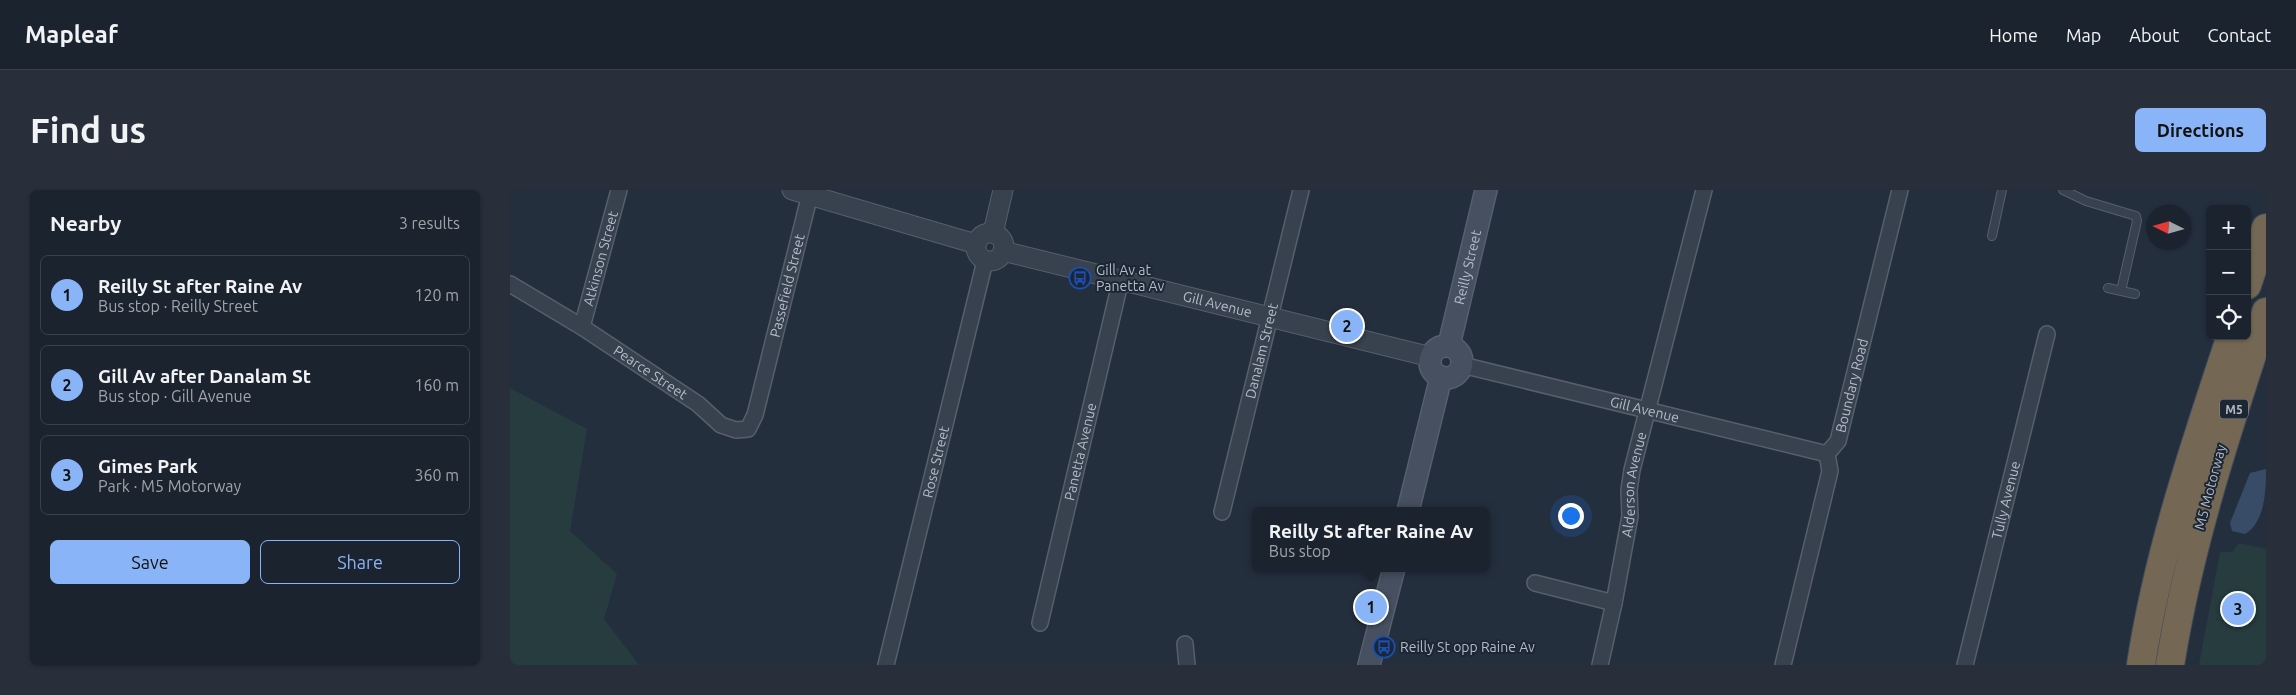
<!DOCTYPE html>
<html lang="en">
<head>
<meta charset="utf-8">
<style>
  body { margin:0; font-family:Ubuntu,sans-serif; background:#282f3a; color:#f1f3f6 }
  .controls { position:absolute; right:15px; top:15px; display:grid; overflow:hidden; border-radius:8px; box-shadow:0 1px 4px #0004 }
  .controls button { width:45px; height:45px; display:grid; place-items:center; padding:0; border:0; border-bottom:1px solid #39404a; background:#1b232e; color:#f1f3f6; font:25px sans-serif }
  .compass { position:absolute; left:1636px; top:15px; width:45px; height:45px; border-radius:50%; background:#1b232e; box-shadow:0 1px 4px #0004; rotate:275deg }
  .you { position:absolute; left:1060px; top:325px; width:18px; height:18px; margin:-12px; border:4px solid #fff; border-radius:50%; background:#1a73e8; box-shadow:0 0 0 8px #1a73e833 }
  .badge { display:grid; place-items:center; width:32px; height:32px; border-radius:50%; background:#8ab4f8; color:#111; font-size:16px; font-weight:700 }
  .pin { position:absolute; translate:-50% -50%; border:2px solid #fff; box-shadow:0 1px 5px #0006 }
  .popup { position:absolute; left:742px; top:317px; width:238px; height:65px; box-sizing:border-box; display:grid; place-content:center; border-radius:8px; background:#1b232e; filter:drop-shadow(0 1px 4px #0005); font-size:16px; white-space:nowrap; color:#a0a4aa }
  .popup b { font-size:19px; color:#f1f3f6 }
  .popup::after { content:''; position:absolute; left:50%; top:100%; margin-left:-10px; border:10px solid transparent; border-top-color:#1b232e }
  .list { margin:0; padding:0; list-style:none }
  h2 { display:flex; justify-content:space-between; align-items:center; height:65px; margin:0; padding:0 20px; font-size:21px }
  h2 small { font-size:16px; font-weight:400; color:#a0a4aa }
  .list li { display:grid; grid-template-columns:32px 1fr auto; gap:15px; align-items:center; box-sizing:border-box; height:80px; margin:0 10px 10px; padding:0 10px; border:1px solid #39404a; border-radius:8px }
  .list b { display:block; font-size:19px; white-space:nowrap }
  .list p { margin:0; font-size:16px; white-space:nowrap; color:#a0a4aa }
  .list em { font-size:16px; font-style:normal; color:#a0a4aa }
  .actions { display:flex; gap:10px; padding:15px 20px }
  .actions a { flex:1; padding:11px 0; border:1px solid #8ab4f8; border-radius:8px; text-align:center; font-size:18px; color:#8ab4f8 }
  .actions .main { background:#8ab4f8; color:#111 }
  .icon { flex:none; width:28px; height:28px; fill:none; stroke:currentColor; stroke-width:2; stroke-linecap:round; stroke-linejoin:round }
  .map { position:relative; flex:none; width:1756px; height:475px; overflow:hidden; border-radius:8px }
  header { display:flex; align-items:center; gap:30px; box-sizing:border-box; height:70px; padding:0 25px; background:#1b232e; border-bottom:1px solid #39404a }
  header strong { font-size:24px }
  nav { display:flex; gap:28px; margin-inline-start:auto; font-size:18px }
  .intro { display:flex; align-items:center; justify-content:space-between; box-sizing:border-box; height:120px; padding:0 30px }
  h1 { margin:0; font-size:35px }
  .button { padding:12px 22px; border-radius:8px; background:#8ab4f8; color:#111; font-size:18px; font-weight:700 }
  main { display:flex; gap:30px; padding:0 30px }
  aside { flex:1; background:#1b232e; border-radius:8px; box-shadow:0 1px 4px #0004 }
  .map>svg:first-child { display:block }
  .green { fill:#263c3f }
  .water { fill:#394c67 }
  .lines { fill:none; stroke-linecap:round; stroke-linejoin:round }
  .service-casing { stroke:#565f6c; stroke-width:10 }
  .minor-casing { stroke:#565f6c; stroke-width:18 }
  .tertiary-casing { stroke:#565f6c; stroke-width:21 }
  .secondary-casing { stroke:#565f6c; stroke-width:24 }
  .motorway-casing { stroke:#434c59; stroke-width:30 }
  .service { stroke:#38414e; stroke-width:8 }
  .minor { stroke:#38414e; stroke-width:15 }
  .tertiary { stroke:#38414e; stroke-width:19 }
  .secondary { stroke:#465061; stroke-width:21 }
  .motorway { stroke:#746855; stroke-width:28 }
  .labels { text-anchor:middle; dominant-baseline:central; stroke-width:4; stroke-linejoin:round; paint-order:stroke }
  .shield { fill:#1d2633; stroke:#878f9c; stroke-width:1 }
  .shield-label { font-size:12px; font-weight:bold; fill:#b4bcc9 }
  .street-label { font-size:14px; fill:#b4bcc9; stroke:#1d2633 }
  .poi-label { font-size:14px; fill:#b4bcc9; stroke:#1d2633; text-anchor:start }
</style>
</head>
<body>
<header>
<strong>Mapleaf</strong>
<nav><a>Home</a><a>Map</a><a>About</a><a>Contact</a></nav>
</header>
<div class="intro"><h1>Find us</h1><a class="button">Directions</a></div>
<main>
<aside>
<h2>Nearby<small>3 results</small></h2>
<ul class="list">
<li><span class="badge">1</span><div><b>Reilly St after Raine Av</b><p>Bus stop · Reilly Street</p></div><em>120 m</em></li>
<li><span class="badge">2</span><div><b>Gill Av after Danalam St</b><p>Bus stop · Gill Avenue</p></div><em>160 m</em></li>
<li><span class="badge">3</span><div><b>Gimes Park</b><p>Park · M5 Motorway</p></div><em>360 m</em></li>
</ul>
<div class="actions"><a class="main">Save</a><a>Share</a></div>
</aside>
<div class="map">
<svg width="1756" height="475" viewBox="0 0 1756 475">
  <rect width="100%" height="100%" fill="#242f3e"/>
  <path class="green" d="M0,198L77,239L60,341L107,384L94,429L129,475H0Z
    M1729,353L1756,359V475H1689L1710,362H1722Z"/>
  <path class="water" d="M1756,279C1756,301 1755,332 1735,344L1722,341L1720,333L1740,283Z"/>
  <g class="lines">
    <g class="service-casing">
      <path id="service" d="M1553,0L1576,11L1626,26L1627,31L1611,101
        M1482,46L1492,0
        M1598,98L1625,104"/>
    </g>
    <g class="minor-casing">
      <g id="minor">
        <path id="s1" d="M0,94L72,137L188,214L211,235L226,240L238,239L245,225L301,0"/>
        <path id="s2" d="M72,137L109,0"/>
        <path id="s3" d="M952,175L1317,264"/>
        <path id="s4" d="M712,322L791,0"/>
        <path d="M1025,393L1104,413"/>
        <path id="s5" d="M530,433L611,89"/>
        <path d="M675,454L677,475"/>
        <path id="s6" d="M376,475L475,71"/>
        <path id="s7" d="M1090,475L1104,413L1120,326L1119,300L1122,280L1194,0"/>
        <path id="s8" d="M1273,475L1320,281L1317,264L1328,251L1390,0"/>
        <path id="s9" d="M1455,475L1537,144"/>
      </g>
    </g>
    <g class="tertiary-casing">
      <g id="tertiary">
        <path d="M282,0L466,54"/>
        <circle cx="480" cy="57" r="14"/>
        <path d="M483,43L493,0"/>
        <path id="s10" d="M493,61L921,167"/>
      </g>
    </g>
    <g class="secondary-casing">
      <g id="secondary">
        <path id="s11" d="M939,155L976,0"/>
        <circle cx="936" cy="172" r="16"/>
        <path d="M898,321L931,187"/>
        <path d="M859,475L884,378"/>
      </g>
    </g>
    <g class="motorway-casing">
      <path id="motorway" d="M1737,95L1756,38
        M1631,475C1648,362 1685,255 1721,146
        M1660,475C1679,354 1718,238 1756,122"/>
    </g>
    <use href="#service" class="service"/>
    <use href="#minor" class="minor"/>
    <use href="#tertiary" class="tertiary"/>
    <use href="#secondary" class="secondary"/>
    <use href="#motorway" class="motorway"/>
  </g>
  <defs>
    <g id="bus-ring" transform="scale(1.125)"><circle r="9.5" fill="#1d2633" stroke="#1a4fb4" stroke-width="1.5"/><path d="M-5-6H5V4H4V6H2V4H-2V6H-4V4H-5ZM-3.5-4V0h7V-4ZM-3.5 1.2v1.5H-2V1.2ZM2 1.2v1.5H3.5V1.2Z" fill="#1a4fb4"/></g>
  </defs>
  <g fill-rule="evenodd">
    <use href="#bus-ring" x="570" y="88"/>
    <use href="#bus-ring" x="874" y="457"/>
  </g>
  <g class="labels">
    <rect class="shield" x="1710" y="209.5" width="28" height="19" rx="4"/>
    <g class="shield-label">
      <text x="1724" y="219">M5</text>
    </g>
    <g class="street-label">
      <text stroke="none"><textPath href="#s2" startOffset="71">Atkinson Street</textPath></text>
      <text stroke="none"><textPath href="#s11" startOffset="80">Reilly Street</textPath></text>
      <text stroke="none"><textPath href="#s1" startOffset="431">Passefield Street</textPath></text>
      <text stroke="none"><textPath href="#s10" startOffset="221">Gill Avenue</textPath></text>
      <text stroke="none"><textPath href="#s4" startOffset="166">Danalam Street</textPath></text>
      <text stroke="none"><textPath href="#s1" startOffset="166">Pearce Street</textPath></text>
      <text stroke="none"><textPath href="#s8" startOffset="291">Boundary Road</textPath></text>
      <text stroke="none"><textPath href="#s3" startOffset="188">Gill Avenue</textPath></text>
      <text stroke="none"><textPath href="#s5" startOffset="176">Panetta Avenue</textPath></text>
      <text stroke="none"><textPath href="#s6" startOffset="209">Rose Street</textPath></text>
      <text stroke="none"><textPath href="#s7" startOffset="184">Alderson Avenue</textPath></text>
      <text transform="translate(1700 297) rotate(-75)">M5 Motorway</text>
      <text stroke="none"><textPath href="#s9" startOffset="170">Tully Avenue</textPath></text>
    </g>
    <g class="poi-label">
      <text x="586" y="80">Gill Av at<tspan x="586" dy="16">Panetta Av</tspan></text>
      <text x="890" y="457">Reilly St opp Raine Av</text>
    </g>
  </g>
</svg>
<div class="controls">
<button>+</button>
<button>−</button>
<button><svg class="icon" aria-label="locate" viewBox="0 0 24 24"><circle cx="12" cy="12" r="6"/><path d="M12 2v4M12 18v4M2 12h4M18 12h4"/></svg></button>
</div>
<svg class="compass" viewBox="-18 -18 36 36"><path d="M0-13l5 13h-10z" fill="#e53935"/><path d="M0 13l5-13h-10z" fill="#a0a4aa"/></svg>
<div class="you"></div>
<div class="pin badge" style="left:861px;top:417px">1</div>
<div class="popup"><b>Reilly St after Raine Av</b>Bus stop</div>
<div class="pin badge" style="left:837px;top:136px">2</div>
<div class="pin badge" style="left:1728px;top:419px">3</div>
</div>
</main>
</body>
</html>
